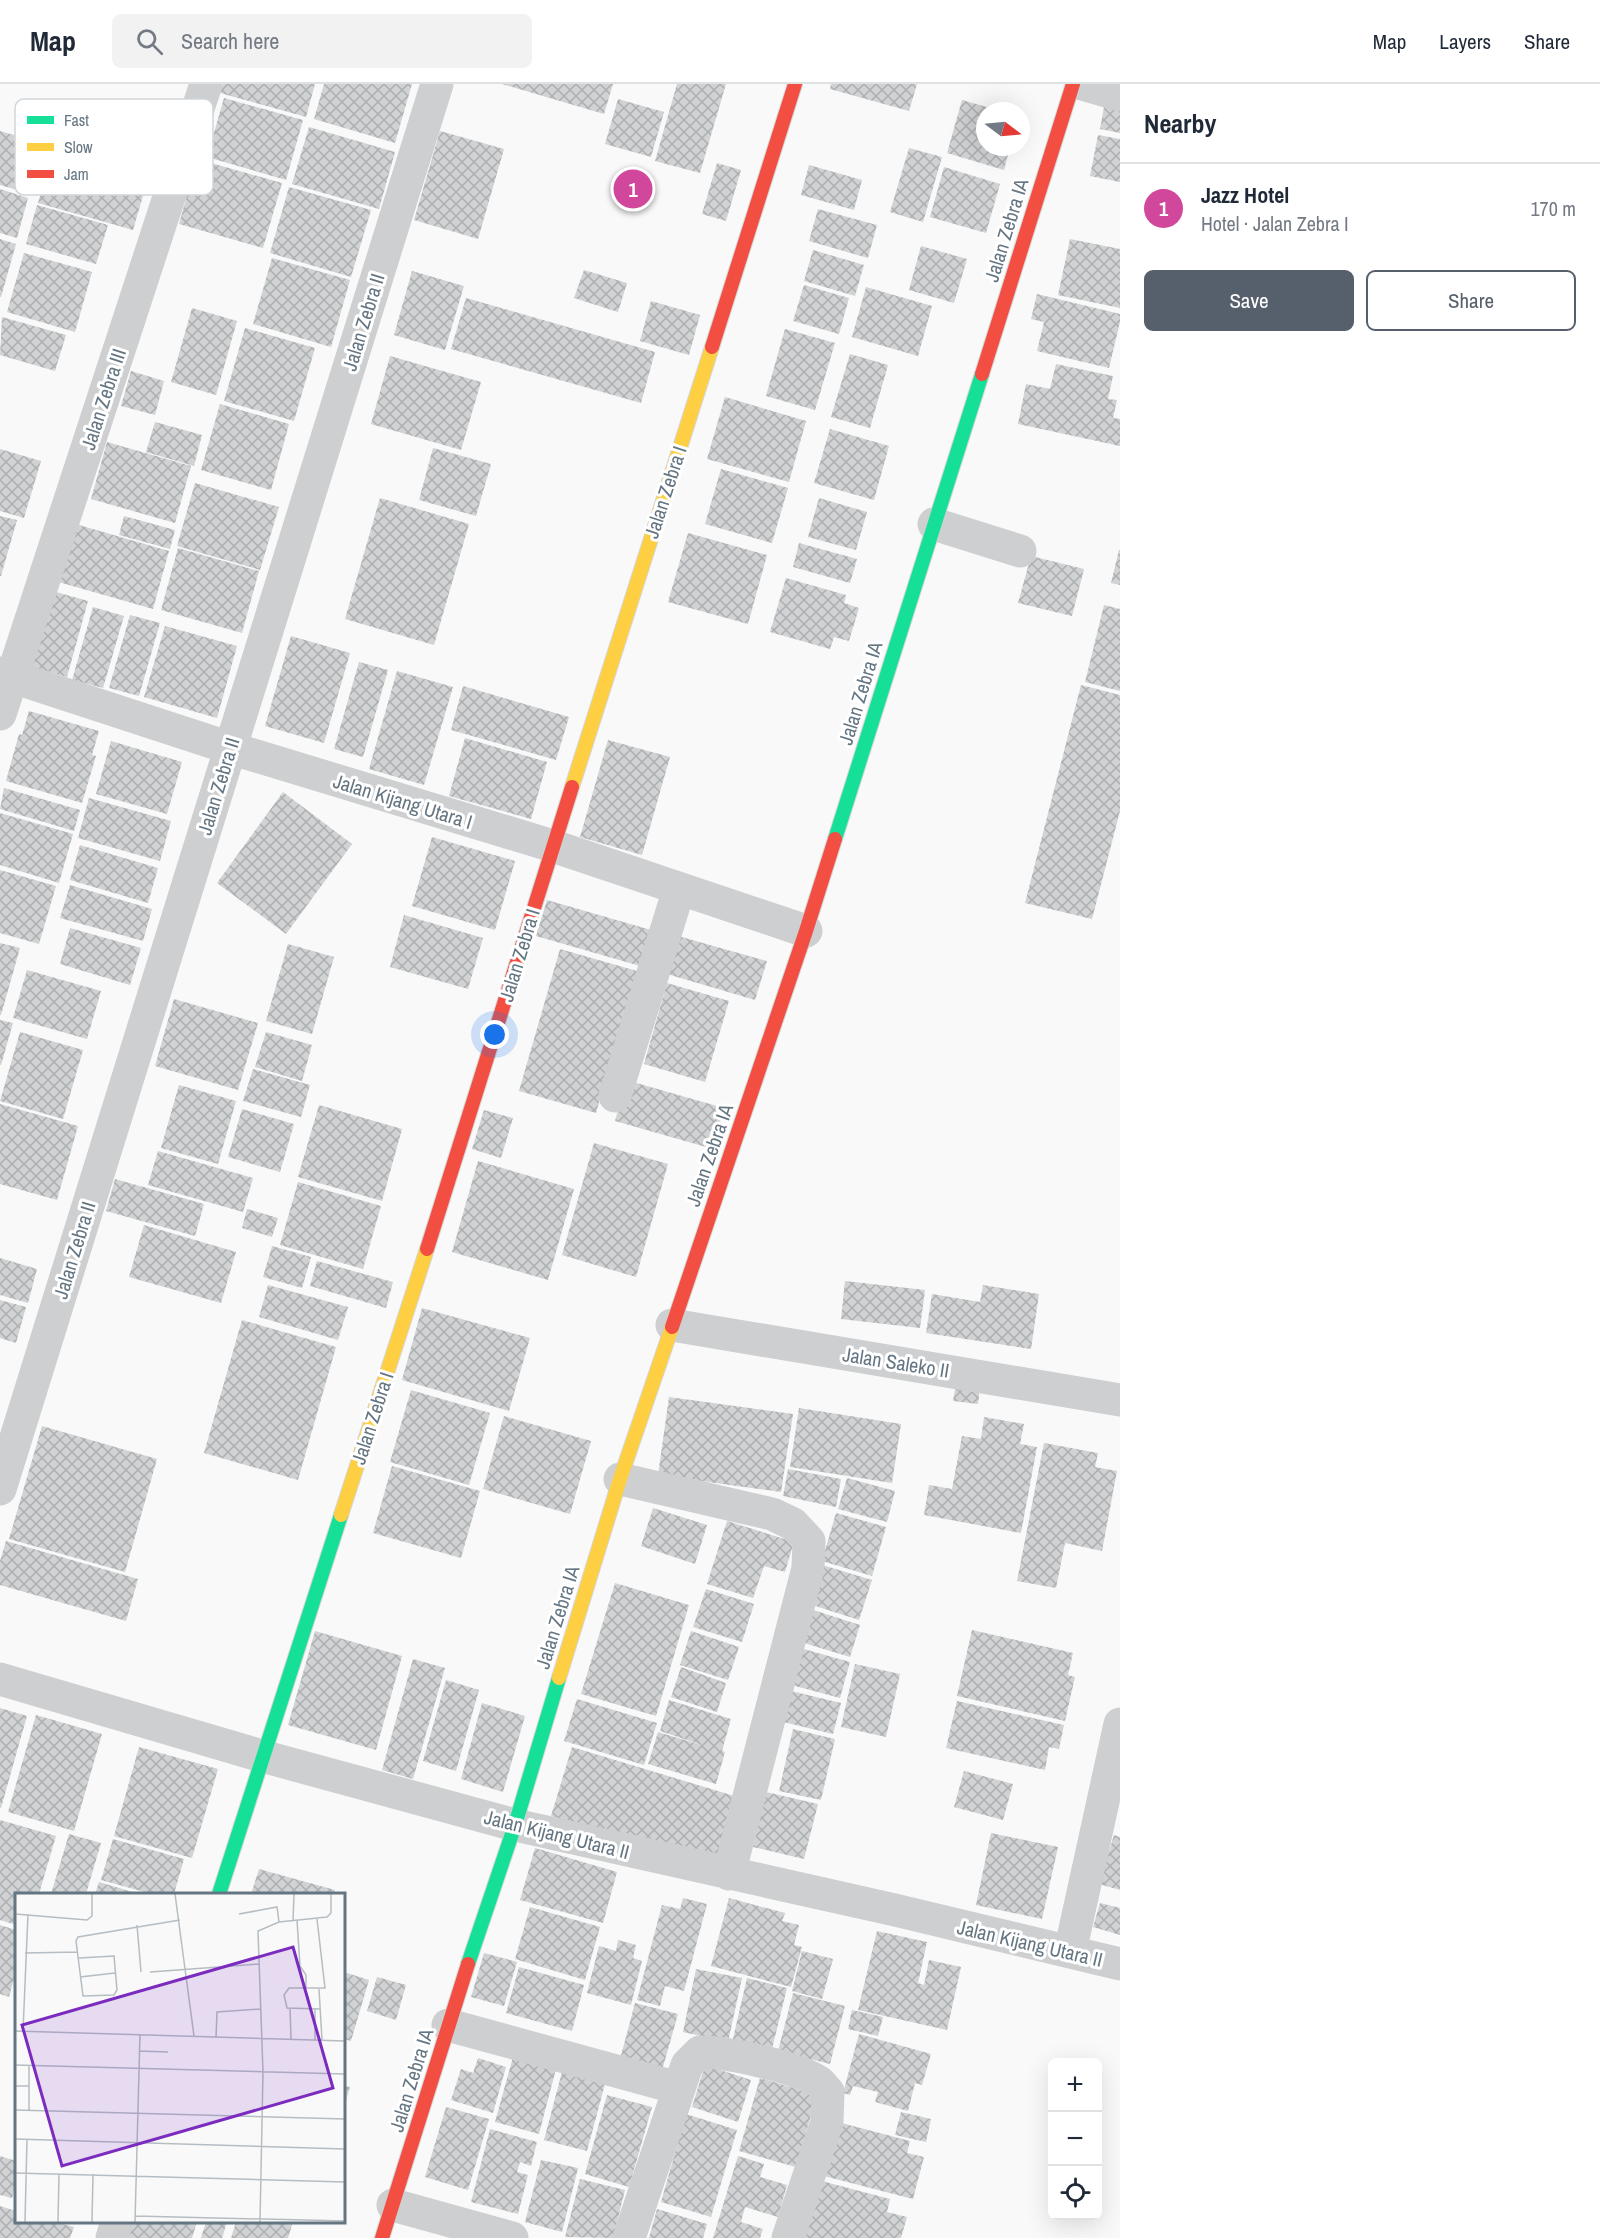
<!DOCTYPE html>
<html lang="en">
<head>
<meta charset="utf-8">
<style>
  body { margin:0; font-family:"Archivo Narrow",sans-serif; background:#f2f2f3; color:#1f2937 }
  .controls { position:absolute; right:18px; bottom:18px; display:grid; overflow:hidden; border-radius:9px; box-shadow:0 6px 24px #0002 }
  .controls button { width:54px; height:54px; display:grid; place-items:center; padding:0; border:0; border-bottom:2px solid #e0e1e3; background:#fff; color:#1f2937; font:30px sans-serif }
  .compass { position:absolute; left:976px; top:18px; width:54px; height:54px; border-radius:50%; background:#fff; box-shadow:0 6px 24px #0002; rotate:106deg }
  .you { position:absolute; left:495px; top:951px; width:21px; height:21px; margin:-15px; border:4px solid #fff; border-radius:50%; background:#1a73e8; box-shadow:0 0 0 9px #1a73e833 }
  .badge { display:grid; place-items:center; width:39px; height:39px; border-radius:50%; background:#56606c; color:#fff; font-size:20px; font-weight:700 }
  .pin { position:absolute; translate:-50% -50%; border:3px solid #fff; box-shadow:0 2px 6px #0006 }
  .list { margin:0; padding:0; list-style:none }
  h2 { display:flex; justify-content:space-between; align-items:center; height:78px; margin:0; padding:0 24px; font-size:26px }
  h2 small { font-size:20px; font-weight:400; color:#747a83 }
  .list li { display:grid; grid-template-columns:39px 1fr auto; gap:18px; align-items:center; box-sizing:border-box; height:90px; padding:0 24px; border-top:2px solid #e0e1e3 }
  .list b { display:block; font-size:22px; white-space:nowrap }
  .list p { margin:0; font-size:20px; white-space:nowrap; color:#747a83 }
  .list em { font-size:20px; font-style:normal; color:#747a83 }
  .actions { display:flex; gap:12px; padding:18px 24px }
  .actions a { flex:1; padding:14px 0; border:2px solid #56606c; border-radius:9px; text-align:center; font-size:21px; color:#56606c }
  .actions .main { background:#56606c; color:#fff }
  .icon { flex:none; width:33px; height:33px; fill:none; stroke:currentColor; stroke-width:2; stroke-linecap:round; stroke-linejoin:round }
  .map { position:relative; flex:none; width:1120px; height:2154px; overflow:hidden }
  header { display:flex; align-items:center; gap:36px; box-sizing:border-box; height:84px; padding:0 30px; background:#fff; border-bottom:2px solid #e0e1e3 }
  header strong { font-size:28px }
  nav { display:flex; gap:33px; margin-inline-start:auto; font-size:21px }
  .search { width:420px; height:54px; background:#f2f2f3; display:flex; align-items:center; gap:15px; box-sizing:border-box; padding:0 21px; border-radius:9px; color:#747a83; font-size:22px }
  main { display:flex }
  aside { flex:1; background:#fff }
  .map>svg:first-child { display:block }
  .building { fill:url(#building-cross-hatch) }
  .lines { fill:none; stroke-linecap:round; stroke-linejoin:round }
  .fast-casing { stroke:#d5d6d7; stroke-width:16 }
  .slow-casing { stroke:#d5d6d7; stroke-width:16 }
  .jam-casing { stroke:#d5d6d7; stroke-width:16 }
  .street { stroke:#cecfd0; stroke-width:33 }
  .fast { stroke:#16e098; stroke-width:14 }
  .slow { stroke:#ffcf43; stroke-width:14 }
  .jam { stroke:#f24e42; stroke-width:14 }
  .labels { text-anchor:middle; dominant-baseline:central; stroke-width:6; stroke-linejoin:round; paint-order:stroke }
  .street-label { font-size:20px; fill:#657683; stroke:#fff }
  .inset-road { fill:none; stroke:#b5bdc3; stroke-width:1.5 }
  .view { fill:#7b2cbf; fill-opacity:0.15; stroke:#7b2cbf; stroke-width:3 }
  .inset-edge { fill:none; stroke:#657683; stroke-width:3 }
  .key { fill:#fff; stroke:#d1d6da; stroke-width:1.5 }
  .key-label { font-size:16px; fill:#657683 }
</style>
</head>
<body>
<header>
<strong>Map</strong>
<div class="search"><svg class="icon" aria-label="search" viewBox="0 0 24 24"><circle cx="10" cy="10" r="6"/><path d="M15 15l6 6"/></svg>Search here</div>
<nav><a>Map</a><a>Layers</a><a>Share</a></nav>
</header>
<main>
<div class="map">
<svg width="1120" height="2154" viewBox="0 0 1120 2154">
  <defs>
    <pattern id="building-cross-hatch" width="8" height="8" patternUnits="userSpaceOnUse" patternTransform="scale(1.5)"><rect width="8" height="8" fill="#d0d2d3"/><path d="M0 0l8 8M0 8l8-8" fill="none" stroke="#acafb1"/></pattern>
  </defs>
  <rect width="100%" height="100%" fill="#f9f9f9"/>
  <path class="building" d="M223,0H315L306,33L220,9Z
    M324,0H412L395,59L314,35Z
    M502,0H613L604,30Z
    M677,0H726L700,89L655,77Z
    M831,0H917L909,27L830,5Z
    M224,14L303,36L286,96L207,73Z
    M618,15L664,28L651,73L605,60Z
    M962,16L997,26L985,27V63H1010L1004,86L947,69Z
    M1105,17L1120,20V49L1100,45Z
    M309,43L395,68L379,125L292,100Z
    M0,47L42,59L28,109L0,101Z
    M440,47L504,65L478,155L414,136Z
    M1098,51L1120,55V98L1090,92Z
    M55,60L150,88L133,146L38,119Z
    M909,64L942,73L923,138L890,128Z
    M197,75L282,99L263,164L179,140Z
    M717,79L741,86L726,137L702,130Z
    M809,81L862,96L854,126L801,111Z
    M944,83L1000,100L986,149L930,133Z
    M289,103L371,126L351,193L270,169Z
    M0,105L28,114L17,154L0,149Z
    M37,121L108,141L96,180L26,160Z
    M818,125L877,141L868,174L809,157Z
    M0,155L16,160L1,213H0Z
    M1070,155L1120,165V224L1058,211Z
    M921,162L967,175L954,219L909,206Z
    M813,166L864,181L855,212L804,197Z
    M24,169L92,188L75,248L7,228Z
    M272,174L350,196L331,263L253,240Z
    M584,186L627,199L618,228L574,214Z
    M412,187L464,202L445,266L394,251Z
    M804,201L849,214L839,250L793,237Z
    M866,203L932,222L918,272L852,253Z
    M1037,210L1120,230V238L1109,284L1037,267L1044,238L1031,235Z
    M466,214L655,268L641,319L451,265Z
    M651,217L700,231L689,271L640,257Z
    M192,224L237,237L216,311L171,298Z
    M2,233L66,251L55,287L0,271Z
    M245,244L315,264L294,337L224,317Z
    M785,245L835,259L815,326L766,312Z
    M850,270L888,281L870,344L831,333Z
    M390,272L481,298L461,366L371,340Z
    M1056,280L1113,292L1108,315L1117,316L1113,334L1120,335V362L1018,340L1026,300L1050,305Z
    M131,287L164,297L155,331L121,322Z
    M725,313L806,337L789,398L707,375Z
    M220,320L289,340L271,406L201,386Z
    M155,338L202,351L194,382L146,368Z
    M830,345L889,362L874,416L814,399Z
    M107,358L191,382L175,439L91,415Z
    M433,364L491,380L476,432L419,416Z
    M0,365L41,377L24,434L0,427Z
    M721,385L788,404L772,459L705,440Z
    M195,399L279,423L260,486L177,462Z
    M380,414L469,440L434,561L345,535Z
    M819,414L867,428L856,466L808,453Z
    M0,432L17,436L1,492H0Z
    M124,432L175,446L170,465L119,451Z
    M72,439L169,467L153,525L55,497Z
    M688,449L767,471L748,540L668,518Z
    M799,459L857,475L850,499L793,483Z
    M178,464L259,487L242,549L161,526Z
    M1119,466H1120V501L1111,499Z
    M1031,472L1084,485L1072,532L1018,519Z
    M786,494L846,511L844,519L859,524L849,557L834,553L830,565L770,548Z
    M49,506L88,517L67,593L28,582Z
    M1104,521L1120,525V607L1085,598Z
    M93,523L124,532L103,604L72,596Z
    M130,531L160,539L139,612L109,604Z
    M165,542L237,562L217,634L144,613Z
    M291,552L350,569L324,659L265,642Z
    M359,578L388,586L363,673L334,665Z
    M397,587L453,603L424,701L369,685Z
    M1081,601L1120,611V727L1092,835L1025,819Z
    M463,602L569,633L556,676L451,646Z
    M29,627L99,647L92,671L96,672L82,719L6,697L19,650L22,651Z
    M465,654L547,678L531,735L449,712Z
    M608,656L670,673L642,771L580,753Z
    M111,657L182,678L167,730L96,710Z
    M4,704L80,726L74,747L0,725Z
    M283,708L352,760L286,850L217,799Z
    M89,714L171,737L160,777L78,754Z
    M0,729L73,750L59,799L0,781Z
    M432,753L515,777L495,846L412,822Z
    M80,761L158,784L148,819L70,796Z
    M0,786L56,802L39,860L0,849Z
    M70,801L152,825L143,857L60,834Z
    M547,816L658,848L647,884L536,852Z
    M404,831L483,854L468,905L390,883Z
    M70,844L141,864L130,901L60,880Z
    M678,852L767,877L755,916L667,890Z
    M0,859L20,864L1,931H0Z
    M288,860L334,873L312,950L266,937Z
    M560,865L637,887L596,1029L519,1007Z
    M27,886L101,907L87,955L13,934Z
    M667,899L729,917L705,998L644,980Z
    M174,915L258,939L238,1006L155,982Z
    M0,936L13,939L1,981H0Z
    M20,948L83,966L63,1035L0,1017Z
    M266,948L312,961L302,997L255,983Z
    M253,985L310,1001L301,1033L243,1017Z
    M626,996L724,1024L713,1065L615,1037Z
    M179,1001L236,1017L218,1080L161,1064Z
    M0,1020L78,1042L57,1116L0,1100Z
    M319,1021L402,1045L382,1117L298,1093Z
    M242,1025L294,1040L280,1088L228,1073Z
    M484,1026L513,1034L501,1074L472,1065Z
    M594,1059L668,1080L636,1193L562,1171Z
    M158,1067L253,1094L243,1128L148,1101Z
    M478,1077L574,1105L548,1196L452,1168Z
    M115,1095L204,1120L195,1152L106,1127Z
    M298,1098L381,1122L363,1185L280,1161Z
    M247,1125L278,1134L272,1153L242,1144Z
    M144,1141L236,1168L221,1219L129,1193Z
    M272,1162L311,1173L302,1204L263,1193Z
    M0,1174L37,1185L28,1219L0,1211Z
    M317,1177L393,1198L386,1224L310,1202Z
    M845,1197L925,1206L920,1244L841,1235Z
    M268,1201L348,1223L338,1256L259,1233Z
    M983,1201L1039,1210L1031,1265L926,1249L932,1210L980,1218Z
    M0,1216L26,1223L16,1259L0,1254Z
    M422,1224L530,1254L509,1327L402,1296Z
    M242,1236L336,1263L298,1396L204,1369Z
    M956,1300L980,1304L978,1320L953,1317Z
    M411,1306L490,1329L469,1401L390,1378Z
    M669,1313L793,1330L781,1408L658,1391Z
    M799,1324L901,1340L892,1399L790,1383Z
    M504,1332L591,1357L570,1430L483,1405Z
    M984,1333L1024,1340L1020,1360L1037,1363L1021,1449L924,1431L929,1401L952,1405L962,1352L981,1355Z
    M42,1342L157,1375L125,1488L9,1455Z
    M1044,1359L1098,1369L1095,1383L1117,1387L1102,1467L1065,1459L1056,1504L1017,1497Z
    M392,1382L480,1407L461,1474L373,1449Z
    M788,1385L841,1395L836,1423L783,1412Z
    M847,1394L895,1407L887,1438L838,1425Z
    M653,1424L707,1441L695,1480L641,1462Z
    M836,1429L886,1443L872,1492L822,1477Z
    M727,1437L794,1458L785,1488L764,1482L753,1514L707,1500Z
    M6,1457L138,1495L126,1537L0,1501V1477Z
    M819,1480L872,1496L859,1536L806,1519Z
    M615,1499L689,1521L656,1632L581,1610Z
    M706,1505L754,1520L742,1558L693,1543Z
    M804,1523L860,1541L850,1573L794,1556Z
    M972,1546L1073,1569L1068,1591L1075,1593L1065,1637L957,1612Z
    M315,1547L402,1572L376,1666L288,1641Z
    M691,1547L739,1563L728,1596L680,1581Z
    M793,1562L850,1578L840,1614L784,1599Z
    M413,1575L445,1584L413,1695L382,1686Z
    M855,1580L900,1590L886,1653L841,1643Z
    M681,1583L726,1599L717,1628L671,1613Z
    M446,1596L479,1606L456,1687L423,1677Z
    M783,1605L841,1619L833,1650L775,1636Z
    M577,1615L657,1639L644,1681L564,1657Z
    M669,1616L731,1635L722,1667L725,1668L716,1700L648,1680L658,1648L708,1663L660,1647Z
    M957,1617L1064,1641L1059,1665L1049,1663L1045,1686L946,1664Z
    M482,1619L525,1632L503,1708L461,1695Z
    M0,1624L27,1632L1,1724H0Z
    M36,1631L102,1650L74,1747L8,1728Z
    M793,1645L835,1655L821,1716L779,1707Z
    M139,1663L218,1685L192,1774L114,1752Z
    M572,1663L741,1714L720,1783L551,1732Z
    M964,1687L1013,1700L1003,1736L954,1723Z
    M766,1708L818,1720L804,1775L753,1763Z
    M0,1736L56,1752L39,1810H16V1841L0,1836Z
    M991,1749L1058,1763L1042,1835L976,1821Z
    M69,1750L101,1759L86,1810H51Z
    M1114,1751L1120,1753V1806L1099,1800Z
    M113,1755L184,1775L174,1810H152L101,1796Z
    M535,1764L617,1788L603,1839L520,1816Z
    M259,1785L335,1806L334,1810H251Z
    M99,1798L139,1810H95Z
    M683,1814L707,1820L684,1907L665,1902L660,1922L637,1916L662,1821L680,1825Z
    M729,1814L785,1829L782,1837L799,1841L794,1861L802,1863L791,1903L711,1882Z
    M1100,1819L1120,1824V1851L1093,1843Z
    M530,1823L600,1843L585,1896L515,1875Z
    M0,1841L16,1846V1887L9,1913L0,1910Z
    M877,1847L927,1858L918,1899L924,1901L929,1876L961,1883L947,1946L858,1926Z
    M618,1856L636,1861L633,1874L642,1877L631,1921L587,1909L599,1862L616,1867Z
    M802,1867L833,1875L822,1915L792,1907Z
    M484,1869L517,1878L504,1922L471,1913Z
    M519,1883L584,1901L572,1947L506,1929Z
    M696,1885L742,1894L728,1958L683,1948Z
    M344,1888L369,1896L351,1957L344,1955Z
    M377,1893L406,1901L396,1936L367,1927Z
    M747,1894L787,1904L771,1969L732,1959Z
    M793,1909L845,1922L830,1980L778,1967Z
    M635,1919L678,1930L661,1990L619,1979Z
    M852,1926L883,1933L878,1952L848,1945Z
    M859,1950L931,1970L922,2001L915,1999L908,2027L875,2018L878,2008L853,2002L850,2011L843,2009Z
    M513,1973L556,1985L539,2050L495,2038Z
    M478,1974L506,1983L493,2029L451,2016L461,1985L473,1989Z
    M705,1981L751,1996L738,2038L692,2023Z
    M562,1988L605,2000L587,2067L544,2056Z
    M760,1994L817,2011L796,2083L739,2067Z
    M344,2002L350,2003L344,2023Z
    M607,2011L652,2023L629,2103L585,2090Z
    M446,2023L489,2035L468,2106L425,2093Z
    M901,2028L931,2035L926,2058L895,2051Z
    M686,2030L737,2046L711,2133L661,2118Z
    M834,2037L910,2057L907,2069L924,2073L913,2115L820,2091Z
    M490,2045L537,2058L531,2082L520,2078L517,2088L528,2091L518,2130L471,2118Z
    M0,2072L16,2077V2099L12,2114L0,2111Z
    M738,2072L764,2080L760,2093L787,2101L778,2133L745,2123L741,2138L763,2145L760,2154H713Z
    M541,2076L578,2084L562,2148L525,2138Z
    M580,2095L625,2106L613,2154L565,2153Z
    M814,2095L890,2115L887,2128L907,2133L901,2154H799Z
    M0,2122L16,2127V2138H54L74,2143L70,2154H0Z
    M657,2125L707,2140L703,2154H649Z
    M133,2138H197L192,2154H128Z
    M206,2138H227L222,2154H201Z
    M236,2138H293L288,2154H231Z"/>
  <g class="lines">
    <g class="fast-casing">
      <path id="fast" d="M835,755L982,290
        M219,1810L341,1431
        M468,1880L515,1741L559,1594"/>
    </g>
    <g class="slow-casing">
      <path id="slow" d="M572,703L712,263
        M341,1431L427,1165
        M559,1594L620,1395L672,1243"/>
    </g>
    <g class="jam-casing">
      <path id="jam" d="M712,263L795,0
        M982,290L1073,0
        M427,1165L572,703
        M672,1243L806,847L835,755
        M382,2154L468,1880"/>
    </g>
    <path class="street" d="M1082,0L1120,11
      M934,440L1020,467
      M0,589L230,664L553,762L806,847
      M0,630L206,0
      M615,1012L679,805
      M672,1241L1120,1316
      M620,1395L772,1430L793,1440L809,1457L808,1484L729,1790
      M0,1405L437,0
      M0,1595L262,1672L515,1741L895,1826L1120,1880
      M1070,1868L1120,1640
      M448,1941L678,2004
      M393,2121L512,2154
      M112,2154L117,2138
      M629,2154L687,1981L700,1968C728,1968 796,1983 819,1998C822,2000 825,2005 828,2008L827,2038L788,2154"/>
    <use href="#fast" class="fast"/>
    <use href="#slow" class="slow"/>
    <use href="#jam" class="jam"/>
  </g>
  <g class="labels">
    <g class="street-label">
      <text transform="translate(1006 146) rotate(-73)">Jalan Zebra IA</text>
      <text transform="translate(363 238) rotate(-73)">Jalan Zebra II</text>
      <text transform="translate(103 315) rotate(-72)">Jalan Zebra III</text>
      <text transform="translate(665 408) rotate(-72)">Jalan Zebra I</text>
      <text transform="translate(860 609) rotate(-73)">Jalan Zebra IA</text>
      <text transform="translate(218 702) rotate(-73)">Jalan Zebra II</text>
      <text transform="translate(403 717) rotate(17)">Jalan Kijang Utara I</text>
      <text transform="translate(519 871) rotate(-73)">Jalan Zebra I</text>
      <text transform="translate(709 1071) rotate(-71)">Jalan Zebra IA</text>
      <text transform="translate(74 1166) rotate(-73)">Jalan Zebra II</text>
      <text transform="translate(896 1278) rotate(9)">Jalan Saleko II</text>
      <text transform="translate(372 1334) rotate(-72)">Jalan Zebra I</text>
      <text transform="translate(557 1533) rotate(-73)">Jalan Zebra IA</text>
      <text transform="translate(557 1750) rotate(14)">Jalan Kijang Utara II</text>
      <text transform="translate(1030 1859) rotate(13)">Jalan Kijang Utara II</text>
      <text transform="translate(411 1996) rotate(-73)">Jalan Zebra IA</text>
    </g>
  </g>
  <g transform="translate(15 1809)">
    <rect width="330" height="330" fill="#f9f9f9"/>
    <path class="inset-road" d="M160,1L179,143M0,21L72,27L77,23V1M224,21L262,14L264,29M302,26L310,95H274L269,102L272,115L305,116M282,27L285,73L291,82V96M278,28L279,1M122,32L126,79M10,60L63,59M64,65L99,63L102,97L99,102L68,103L61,48L63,44L165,27M135,79L244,71M65,84L100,80M304,96L307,147M275,115L276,146M300,116V147M0,138L330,148M8,138L13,21M201,145L202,119L246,116M124,158L153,159M0,172L330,181M0,193H14V217M14,193V173M0,217L330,226M0,246L330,256M0,280L330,289M120,323L330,328M10,329L12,246M43,329L44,281M77,329L78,281M120,329L125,141M245,329L248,179L243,38L264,29L312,24L316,20V1"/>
    <path class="view" d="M278,54L318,195L47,273L7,132Z"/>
    <rect width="330" height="330" class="inset-edge"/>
  </g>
  <rect x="15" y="15" width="198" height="96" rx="9" class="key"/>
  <rect x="27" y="32" width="27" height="8" fill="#16e098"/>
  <rect x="27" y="59" width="27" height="8" fill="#ffcf43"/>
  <rect x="27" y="86" width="27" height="8" fill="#f24e42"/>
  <g class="key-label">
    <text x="64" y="42">Fast</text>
    <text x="64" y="69">Slow</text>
    <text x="64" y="96">Jam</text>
  </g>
</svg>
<div class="controls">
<button>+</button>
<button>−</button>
<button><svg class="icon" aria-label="locate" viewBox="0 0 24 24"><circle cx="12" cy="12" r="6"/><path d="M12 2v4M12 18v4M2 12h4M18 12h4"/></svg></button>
</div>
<svg class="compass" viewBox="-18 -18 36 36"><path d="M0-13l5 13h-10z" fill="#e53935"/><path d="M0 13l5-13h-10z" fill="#747a83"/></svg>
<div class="you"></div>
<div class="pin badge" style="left:633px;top:105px;background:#d1479c">1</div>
</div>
<aside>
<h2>Nearby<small></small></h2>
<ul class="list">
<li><span class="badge" style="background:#d1479c">1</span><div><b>Jazz Hotel</b><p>Hotel · Jalan Zebra I</p></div><em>170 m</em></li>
</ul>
<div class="actions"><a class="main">Save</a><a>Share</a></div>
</aside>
</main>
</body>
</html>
